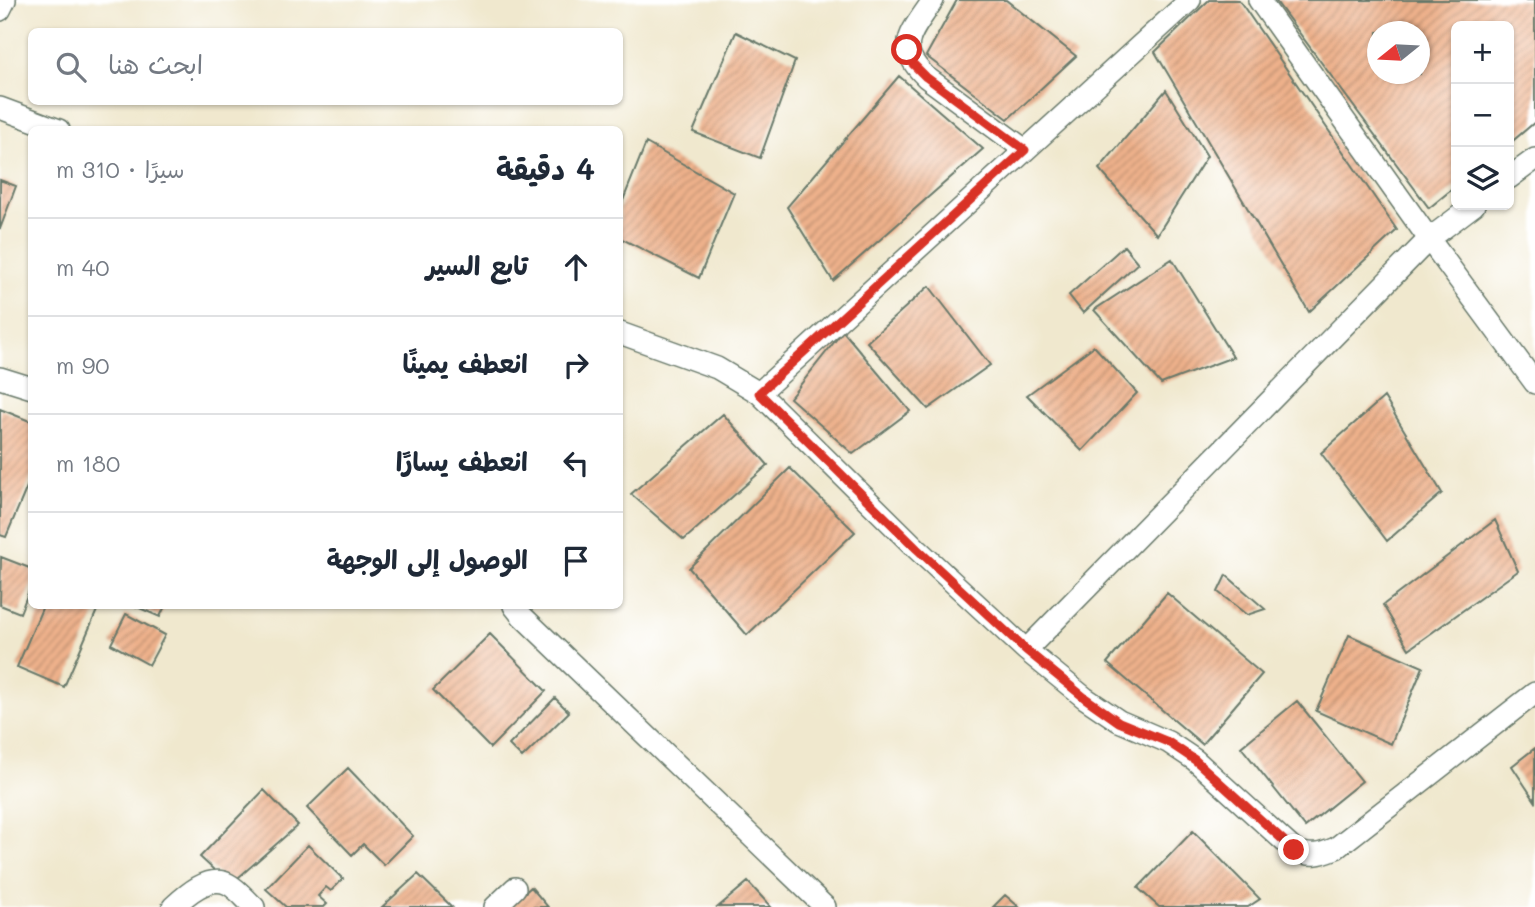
<!DOCTYPE html>
<html lang="ar">
<head>
<meta charset="utf-8">
<style>
  body { margin:0; font-family:Mali,"Playpen Sans Arabic",sans-serif; background:#f6f6f7; color:#1f2937; direction:rtl }
  .controls { position:absolute; right:21px; top:21px; display:grid; overflow:hidden; border-radius:10px; box-shadow:0 2px 5px #0004 }
  .controls button { width:63px; height:63px; display:grid; place-items:center; padding:0; border:0; border-bottom:2px solid #e0e1e3; background:#fff; color:#1f2937; font:35px sans-serif }
  .compass { position:absolute; left:1367px; top:21px; width:63px; height:63px; border-radius:50%; background:#fff; box-shadow:0 2px 5px #0004; rotate:252deg }
  .stop { position:absolute; width:21px; height:21px; margin:-16px; border:5px solid #d93025; border-radius:50%; background:#fff }
  .stop.end { background:#d93025; border-color:#fff; box-shadow:0 2px 7px #0008 }
  .list { margin:0; padding:0; list-style:none }
  h2 { display:flex; justify-content:space-between; align-items:center; height:91px; margin:0; padding:0 28px; font-size:30px }
  h2 small { font-size:23px; font-weight:400; color:#747a83 }
  .list li { display:grid; grid-template-columns:46px 1fr auto; gap:21px; align-items:center; box-sizing:border-box; height:98px; padding:0 28px; border-top:2px solid #e0e1e3 }
  .list b { display:block; font-size:26px; white-space:nowrap }
  .list em { font-size:23px; font-style:normal; color:#747a83 }
  .icon { flex:none; width:38px; height:38px; fill:none; stroke:currentColor; stroke-width:2; stroke-linecap:round; stroke-linejoin:round }
  .map { position:relative; flex:none; width:1535px; height:907px; overflow:hidden; direction:ltr }
  .search { position:absolute; background:#fff; box-shadow:0 2px 5px #0004; left:28px; top:28px; width:595px; height:77px; display:flex; align-items:center; gap:18px; box-sizing:border-box; padding:0 24px; border-radius:10px; color:#747a83; font-size:26px }
  .panel { position:absolute; background:#fff; box-shadow:0 2px 5px #0004; left:28px; top:126px; width:595px; height:483px; border-radius:10px; direction:rtl }
  .map>svg:first-child { display:block }
  .building { fill:url(#building-hatch); fill-rule:evenodd }
  .lines { fill:none; stroke-linecap:round; stroke-linejoin:round }
  .minor-casing { stroke:#68796a; stroke-width:24 }
  .minor { stroke:#fff; stroke-width:21 }
  .route { stroke:#d93025; stroke-width:9 }
</style>
</head>
<body>
<div class="map">
<svg width="1535" height="907" viewBox="0 0 1535 907">
  <defs>
    <pattern id="building-hatch" width="6" height="6" patternUnits="userSpaceOnUse" patternTransform="scale(1.75)"><rect width="6" height="6" fill="#eeb18b"/><path d="M-1 1l2-2M0 6l6-6M5 7l2-2" fill="none" stroke="#c09172"/></pattern>
  </defs>
  <rect width="100%" height="100%" fill="#fff"/>
  <filter id="ink" filterUnits="userSpaceOnUse"><feTurbulence type="fractalNoise" baseFrequency=".0143" numOctaves="2"/><feDisplacementMap in="SourceGraphic" scale="14" xChannelSelector="R" yChannelSelector="G"/><feConvolveMatrix kernelMatrix="1 2 1 2 8 2 1 2 1" color-interpolation-filters="sRGB"/></filter>
  <filter id="wash" filterUnits="userSpaceOnUse"><feTurbulence type="fractalNoise" baseFrequency=".00686" numOctaves="4" result="noise"/><feDisplacementMap in="SourceGraphic" scale="28" xChannelSelector="R" yChannelSelector="G"/><feGaussianBlur stdDeviation="1.57" result="paint"/><feColorMatrix in="noise" values="0 0 0 0 0 0 0 0 0 0 0 0 0 0 0 0 0 1.4 0 .05"/><feComposite in="paint" operator="in"/></filter>
  <g filter="url(#wash)">
    <rect width="100%" height="100%" fill="#f0e8ce"/>
    <g id="blocks">
      <path class="building" d="M957,0H1006L1076,56L1008,119L926,56Z
        M1209,0H1239L1397,230L1309,312L1155,52Z
        M1275,0H1535V122L1509,144V26H1456V186L1429,208ZM1378,32H1420V74H1378Z
        M736,32L795,61L760,158L693,132Z
        M899,76L983,149L833,281L787,207Z
        M1166,90L1207,156L1157,235L1099,169Z
        M646,143L734,193L699,278L620,238V208Z
        M0,180L16,186L0,229Z
        M1124,246L1138,263L1083,313L1069,295Z
        M1172,259L1233,357L1161,384L1094,310Z
        M929,286L990,365L928,409L867,342Z
        M843,331L910,411L853,454L790,398Z
        M1094,346L1137,393L1082,451L1027,395Z
        M1384,397L1442,493L1387,541L1321,453Z
        M0,409L32,422V475L6,537L0,535Z
        M723,414L768,465L684,540L631,494Z
        M790,468L855,532L747,635L689,568Z
        M1495,520L1518,571L1409,649L1383,605Z
        M1,557L32,569V583L20,613L0,605Z
        M1226,575L1265,609L1247,615L1218,592Z
        M1167,593L1262,674L1202,744L1107,663Z
        M43,606H92L98,608L64,687L17,667Z
        M135,606H165L160,617Z
        M126,614L165,635L149,665L111,644Z
        M490,634L546,691L490,748L433,690Z
        M1349,635L1423,667L1391,744L1316,711Z
        M555,698L569,712L522,758L509,745Z
        M1297,701L1362,781L1305,827L1241,747Z
        M1535,748V801L1512,766Z
        M348,768L413,836L384,865L363,844L352,855L307,808Z
        M264,790L298,825L230,885L200,857Z
        M1193,831L1260,899L1248,907H1159L1138,888Z
        M308,845L343,879L331,891L326,887L318,896L327,904L324,907H286L266,889Z
        M418,874L452,907H382Z
        M748,882L771,907H718Z
        M531,887L548,907H509Z
        M1005,895L1019,907H993Z"/>
    </g>
  </g>
  <g filter="url(#ink)">
    <use href="#blocks" fill-opacity="0" stroke="#68796a" stroke-width="2"/>
    <g class="lines">
      <g class="minor-casing">
        <path id="minor" d="M933,0C913,32 893,45 926,77L1025,150
          M1259,0L1429,239L1535,383
          M0,10L5,0
          M0,108L59,130
          M1509,178L1535,159
          M620,333L717,368L759,393L917,549L1026,650L1085,698L1119,721L1168,742L1195,760L1294,850C1311,857 1319,855 1336,848L1535,693
          M0,378L32,388
          M759,393L1190,0
          M514,606L522,616L825,907
          M1026,650L1429,239L1474,205
          M173,907C186,895 209,874 228,884C238,889 246,900 254,907
          M495,907L515,888"/>
      </g>
      <use href="#minor" class="minor"/>
    </g>
  </g>
  <g class="lines" filter="url(#ink)">
    <path class="route" d="M907,50L913,64L926,77L1025,150L759,393L917,549L1026,650L1085,698L1119,722L1168,742L1195,760L1294,850"/>
  </g>
</svg>
<div class="controls">
<button>+</button>
<button>−</button>
<button><svg class="icon" aria-label="layers" viewBox="0 0 24 24"><path d="M12 4l9 5-9 5-9-5zM3 14l9 5 9-5"/></svg></button>
</div>
<svg class="compass" viewBox="-18 -18 36 36"><path d="M0-13l5 13h-10z" fill="#e53935"/><path d="M0 13l5-13h-10z" fill="#747a83"/></svg>
<div class="stop" style="left:907px;top:50px"></div>
<div class="stop end" style="left:1294px;top:850px"></div>
<div class="search"><svg class="icon" aria-label="search" viewBox="0 0 24 24"><circle cx="10" cy="10" r="6"/><path d="M15 15l6 6"/></svg>ابحث هنا</div>
<section class="panel">
<h2>4 دقيقة<small>سيرًا · 310 m</small></h2>
<ul class="list">
<li><svg class="icon" aria-label="ahead" viewBox="0 0 24 24"><path d="M12 20V5M6 11l6-6 6 6"/></svg><div><b>تابع السير</b></div><em>40 m</em></li>
<li><svg class="icon" aria-label="right" viewBox="0 0 24 24"><path d="M7 20v-9h11M14 6l5 5-5 5"/></svg><div><b>انعطف يمينًا</b></div><em>90 m</em></li>
<li><svg class="icon" aria-label="left" viewBox="0 0 24 24"><path d="M17 20v-9H6M10 6l-5 5 5 5"/></svg><div><b>انعطف يسارًا</b></div><em>180 m</em></li>
<li><svg class="icon" aria-label="arrive" viewBox="0 0 24 24"><path d="M6 21V4h12l-3 4 3 4H6"/></svg><div><b>الوصول إلى الوجهة</b></div></li>
</ul>
</section>
</div>
</body>
</html>
